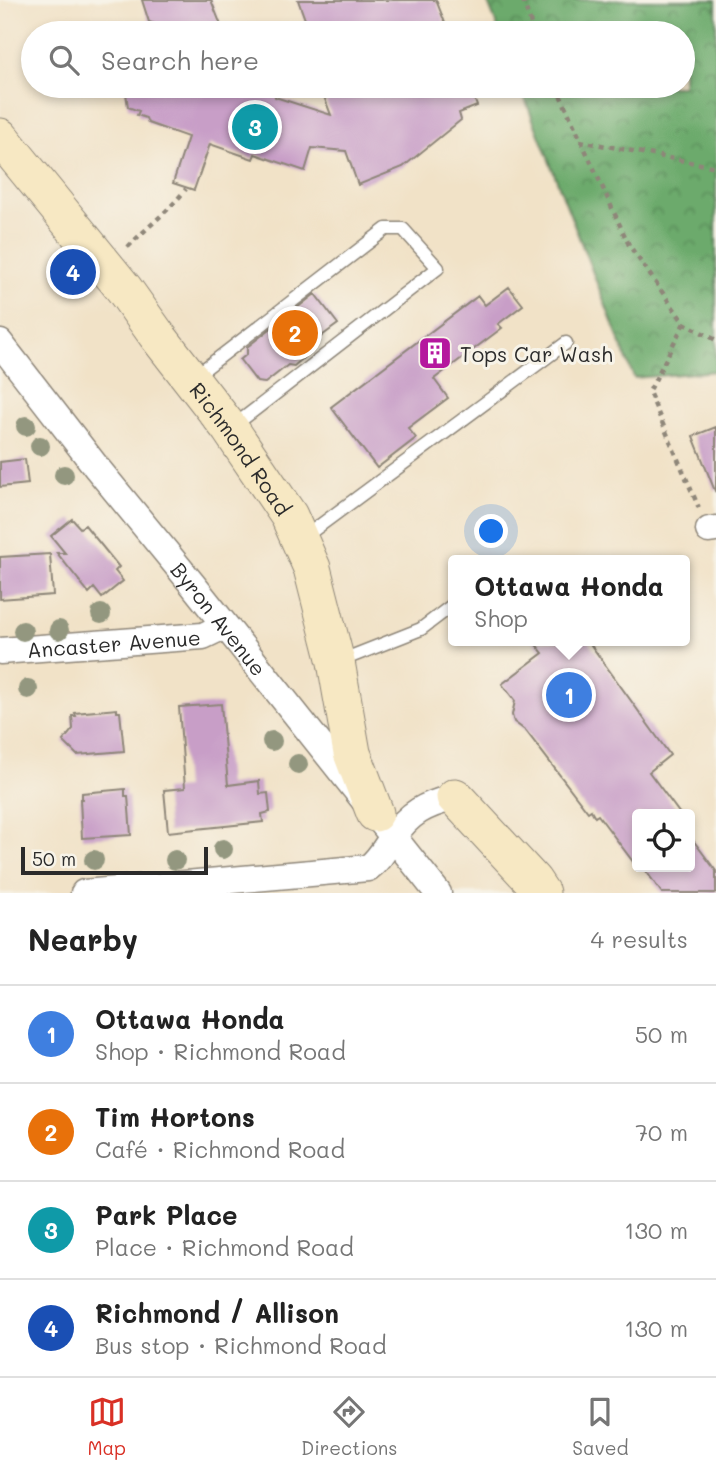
<!DOCTYPE html>
<html lang="en">
<head>
<meta charset="utf-8">
<style>
  body { margin:0; font-family:Mali,sans-serif; background:#f2f2f2; color:#222 }
  .controls { position:absolute; right:21px; bottom:21px; display:grid; overflow:hidden; border-radius:7px; box-shadow:0 4px 10px #0003 }
  .controls button { width:63px; height:63px; display:grid; place-items:center; padding:0; border:0; border-bottom:2px solid #e0e0e0; background:#fff; color:#222; font:35px sans-serif }
  .scale { position:absolute; left:21px; bottom:18px; width:187px; box-sizing:border-box; padding-left:7px; border:4px solid #2b2b2b; border-top:0; font-size:19px; line-height:24px; white-space:nowrap; color:#2b2b2b; -webkit-text-stroke:5px #f7f3e8; paint-order:stroke }
  .you { position:absolute; left:492px; top:532px; width:24px; height:24px; margin:-18px; border:5px solid #fff; border-radius:50%; background:#1a73e8; box-shadow:0 0 0 10px #1a73e833 }
  .badge { display:grid; place-items:center; width:46px; height:46px; border-radius:50%; background:#d93025; color:#fff; font-size:23px; font-weight:700 }
  .pin { position:absolute; translate:-50% -50%; border:4px solid #fff; box-shadow:0 2px 7px #0006 }
  .popup { position:absolute; left:448px; top:555px; width:242px; height:91px; box-sizing:border-box; display:grid; place-content:center; border-radius:7px; background:#fff; filter:drop-shadow(0 2px 5px #0005); font-size:23px; white-space:nowrap; color:#767676 }
  .popup b { font-size:26px; color:#222 }
  .popup::after { content:''; position:absolute; left:50%; top:100%; margin-left:-14px; border:14px solid transparent; border-top-color:#fff }
  .list { margin:0; padding:0; list-style:none }
  h2 { display:flex; justify-content:space-between; align-items:center; height:91px; margin:0; padding:0 28px; font-size:30px }
  h2 small { font-size:23px; font-weight:400; color:#767676 }
  .list li { display:grid; grid-template-columns:46px 1fr auto; gap:21px; align-items:center; box-sizing:border-box; height:98px; padding:0 28px; border-top:2px solid #e0e0e0 }
  .list b { display:block; font-size:26px; white-space:nowrap }
  .list p { margin:0; font-size:23px; white-space:nowrap; color:#767676 }
  .list em { font-size:23px; font-style:normal; color:#767676 }
  .icon { flex:none; width:38px; height:38px; fill:none; stroke:currentColor; stroke-width:2; stroke-linecap:round; stroke-linejoin:round }
  .map { position:relative; flex:none; width:716px; height:893px; overflow:hidden }
  .search { position:absolute; background:#fff; box-shadow:0 4px 10px #0003; left:21px; right:21px; top:21px; height:77px; display:flex; align-items:center; gap:18px; box-sizing:border-box; padding:0 24px; border-radius:38px; color:#767676; font-size:26px }
  .sheet { height:483px; background:#fff }
  nav { display:flex; justify-content:space-around; align-items:center; box-sizing:border-box; height:98px; border-top:2px solid #e0e0e0; background:#fff; font-size:19px; color:#767676 }
  nav a { display:grid; justify-items:center; gap:4px }
  nav .on { color:#d93025 }
  .map>svg:first-child { display:block }
  .forest { fill:url(#forest-crowns); stroke:#4c6a4c; stroke-width:2 }
  .building { fill:#c89ec7 }
  .lines { fill:none; stroke-linecap:round; stroke-linejoin:round }
  .service-casing { stroke:#8e8679; stroke-width:15 }
  .minor-casing { stroke:#8e8679; stroke-width:29 }
  .secondary-casing { stroke:#8e8679; stroke-width:39 }
  .path { stroke:#8e8679; stroke-width:4.5; stroke-dasharray:5 5; stroke-linecap:butt }
  .service { stroke:#fff; stroke-width:12 }
  .minor { stroke:#fff; stroke-width:26 }
  .secondary { stroke:#f7e8c3; stroke-width:37 }
  .tree { fill:#93977f }
  .labels { text-anchor:middle; dominant-baseline:central; stroke-width:6; stroke-linejoin:round; paint-order:stroke }
  .poi-label { font-size:21px; fill:#2b2b2b; stroke:#f7f3e8; text-anchor:start }
  .street-label { font-size:21px; fill:#2b2b2b; stroke:#f7f3e8 }
</style>
</head>
<body>
<div class="map">
<svg width="716" height="893" viewBox="0 0 716 893">
  <defs>
    <pattern id="forest-crowns" width="20" height="18" patternUnits="userSpaceOnUse" patternTransform="scale(1.75)"><rect width="20" height="18" fill="#6caa6c"/><path d="M2 6a3 3 0 1 1 6 0M12 15a3 3 0 1 1 6 0" fill="none" stroke="#598b59"/></pattern>
  </defs>
  <rect width="100%" height="100%" fill="#f7f3e8"/>
  <filter id="ink" filterUnits="userSpaceOnUse"><feTurbulence type="fractalNoise" baseFrequency=".0143" numOctaves="2"/><feDisplacementMap in="SourceGraphic" scale="14" xChannelSelector="R" yChannelSelector="G"/><feConvolveMatrix kernelMatrix="1 2 1 2 8 2 1 2 1" color-interpolation-filters="sRGB"/></filter>
  <filter id="wash" filterUnits="userSpaceOnUse"><feTurbulence type="fractalNoise" baseFrequency=".00686" numOctaves="4" result="noise"/><feDisplacementMap in="SourceGraphic" scale="28" xChannelSelector="R" yChannelSelector="G"/><feGaussianBlur stdDeviation="1.57" result="paint"/><feColorMatrix in="noise" values="0 0 0 0 0 0 0 0 0 0 0 0 0 0 0 0 0 1.4 0 .05"/><feComposite in="paint" operator="in"/></filter>
  <g filter="url(#wash)">
    <rect width="100%" height="100%" fill="#f1e2c7"/>
    <path class="forest" d="M487,0H716V371L634,378L520,86H683V33H500Z"/>
    <g id="blocks">
      <path class="building" d="M142,0H211L224,33H181L149,22Z
        M298,0H436L449,33H310Z
        M125,86H261L274,91L275,97L331,115L320,86H469L477,106L459,113L461,120L403,167L358,185L346,151L312,148L305,171L255,154L253,159L210,144L194,190L173,183L188,137L148,123L146,118L137,115L139,111L128,107Z
        M509,287L523,305L498,324L502,328L434,379L448,398L408,428L416,438L377,468L331,407L478,296L485,305Z
        M315,294L338,324L315,341L314,349L294,366L288,365L265,383L257,382L240,360L247,354V347Z
        M716,427V490L715,491L693,436Z
        M25,459L28,484L0,487V462Z
        M72,519L80,528L85,525L119,567L115,571L123,581L102,598L94,588L89,593L57,553H65L51,536Z
        M50,554L53,595L0,599V557Z
        M533,641H588L670,755L649,772L680,814H637V867L598,815L595,817L591,810L588,812L526,731L514,722L512,715L515,701L502,684L543,653Z
        M221,704L228,785L259,781L260,794L268,793L270,812L262,814L263,822L168,832L164,790L185,788L179,707Z
        M117,709V712H120L124,751L77,755L63,741L73,729L72,716H76L75,713Z
        M125,789V796H128L131,835L82,838L80,799H82V793Z
        M690,836L716,871V893H662L643,867H690Z"/>
    </g>
  </g>
  <g filter="url(#ink)">
    <use href="#blocks" fill-opacity="0" stroke="#8e8679" stroke-width="2"/>
    <g class="lines">
      <g class="service-casing">
        <path id="service" d="M194,377L386,229H403L438,268L231,428
          M303,538L566,343
          M340,661L421,629L454,604"/>
      </g>
      <g class="minor-casing">
        <g id="minor">
          <path id="s1" d="M0,343L97,468L193,585L438,893"/>
          <path d="M709,530L716,529"/>
          <path id="s2" d="M0,651L203,636L224,626"/>
          <path d="M84,893L368,868C379,860 384,850 392,838C410,812 425,805 455,797"/>
        </g>
      </g>
      <g class="secondary-casing">
        <g id="secondary">
          <path id="s3" d="M0,137L124,289L156,334L230,429L289,516L312,568L336,662L352,753L375,813"/>
          <path d="M455,797L533,881L541,893"/>
        </g>
      </g>
      <path class="path" d="M523,0L534,33
        M556,86L629,245L684,323L716,340
        M580,141L716,167
        M128,247C147,227 169,211 186,189
        M684,323L649,392L699,508"/>
      <use href="#service" class="service"/>
      <use href="#minor" class="minor"/>
      <use href="#secondary" class="secondary"/>
    </g>
    <g class="tree">
      <circle cx="26" cy="426" r="10"/>
      <circle cx="40" cy="446" r="10"/>
      <circle cx="64" cy="475" r="10"/>
      <circle cx="101" cy="614" r="10"/>
      <circle cx="59" cy="630" r="10"/>
      <circle cx="23" cy="631" r="10"/>
      <circle cx="28" cy="689" r="10"/>
      <circle cx="272" cy="741" r="10"/>
      <circle cx="298" cy="764" r="10"/>
      <circle cx="223" cy="849" r="10"/>
      <circle cx="94" cy="860" r="10"/>
      <circle cx="175" cy="860" r="10"/>
    </g>
  </g>
  <defs>
    <g id="building-square" transform="scale(1.75)"><rect x="-9" y="-9" width="18" height="18" rx="4" fill="#b5179e" stroke="#f7f3e8"/><path d="M-4-6H4V6H1V3H-1V6H-4ZM-2.5-4.3h1.7v1.8h-1.7ZM.8-4.3h1.7v1.8H.8ZM-2.5-1h1.7V.8h-1.7ZM.8-1h1.7V.8H.8Z" fill="#fff"/></g>
  </defs>
  <g fill-rule="evenodd">
    <use href="#building-square" x="435" y="353"/>
  </g>
  <g class="labels">
    <g class="poi-label">
      <text x="460" y="353">Tops Car Wash</text>
    </g>
    <g class="street-label">
      <text stroke="none"><textPath href="#s3" startOffset="394">Richmond Road</textPath></text>
      <text stroke="none"><textPath href="#s1" startOffset="352">Byron Avenue</textPath></text>
      <text stroke="none"><textPath href="#s2" startOffset="114">Ancaster Avenue</textPath></text>
    </g>
  </g>
</svg>
<div class="controls">
<button><svg class="icon" aria-label="locate" viewBox="0 0 24 24"><circle cx="12" cy="12" r="6"/><path d="M12 2v4M12 18v4M2 12h4M18 12h4"/></svg></button>
</div>
<div class="scale">50 m</div>
<div class="you"></div>
<div class="pin badge" style="left:569px;top:695px;background:#3f7fe0">1</div>
<div class="popup"><b>Ottawa Honda</b>Shop</div>
<div class="pin badge" style="left:295px;top:333px;background:#e8710a">2</div>
<div class="pin badge" style="left:255px;top:127px;background:#0f9aa8">3</div>
<div class="pin badge" style="left:73px;top:272px;background:#1a4fb4">4</div>
<div class="search"><svg class="icon" aria-label="search" viewBox="0 0 24 24"><circle cx="10" cy="10" r="6"/><path d="M15 15l6 6"/></svg>Search here</div>
</div>
<section class="sheet">
<h2>Nearby<small>4 results</small></h2>
<ul class="list">
<li><span class="badge" style="background:#3f7fe0">1</span><div><b>Ottawa Honda</b><p>Shop · Richmond Road</p></div><em>50 m</em></li>
<li><span class="badge" style="background:#e8710a">2</span><div><b>Tim Hortons</b><p>Café · Richmond Road</p></div><em>70 m</em></li>
<li><span class="badge" style="background:#0f9aa8">3</span><div><b>Park Place</b><p>Place · Richmond Road</p></div><em>130 m</em></li>
<li><span class="badge" style="background:#1a4fb4">4</span><div><b>Richmond / Allison</b><p>Bus stop · Richmond Road</p></div><em>130 m</em></li>
</ul>
</section>
<nav>
<a class="on"><svg class="icon" aria-label="map" viewBox="0 0 24 24"><path d="M3 6l6-2 6 2 6-2v14l-6 2-6-2-6 2zM9 4v14M15 6v14"/></svg>Map</a>
<a><svg class="icon" aria-label="directions" viewBox="0 0 24 24"><path d="M12 3l9 9-9 9-9-9zM9 14v-3h6M13 9l2 2-2 2"/></svg>Directions</a>
<a><svg class="icon" aria-label="saved" viewBox="0 0 24 24"><path d="M7 4h10v16l-5-4-5 4z"/></svg>Saved</a>
</nav>
</body>
</html>
